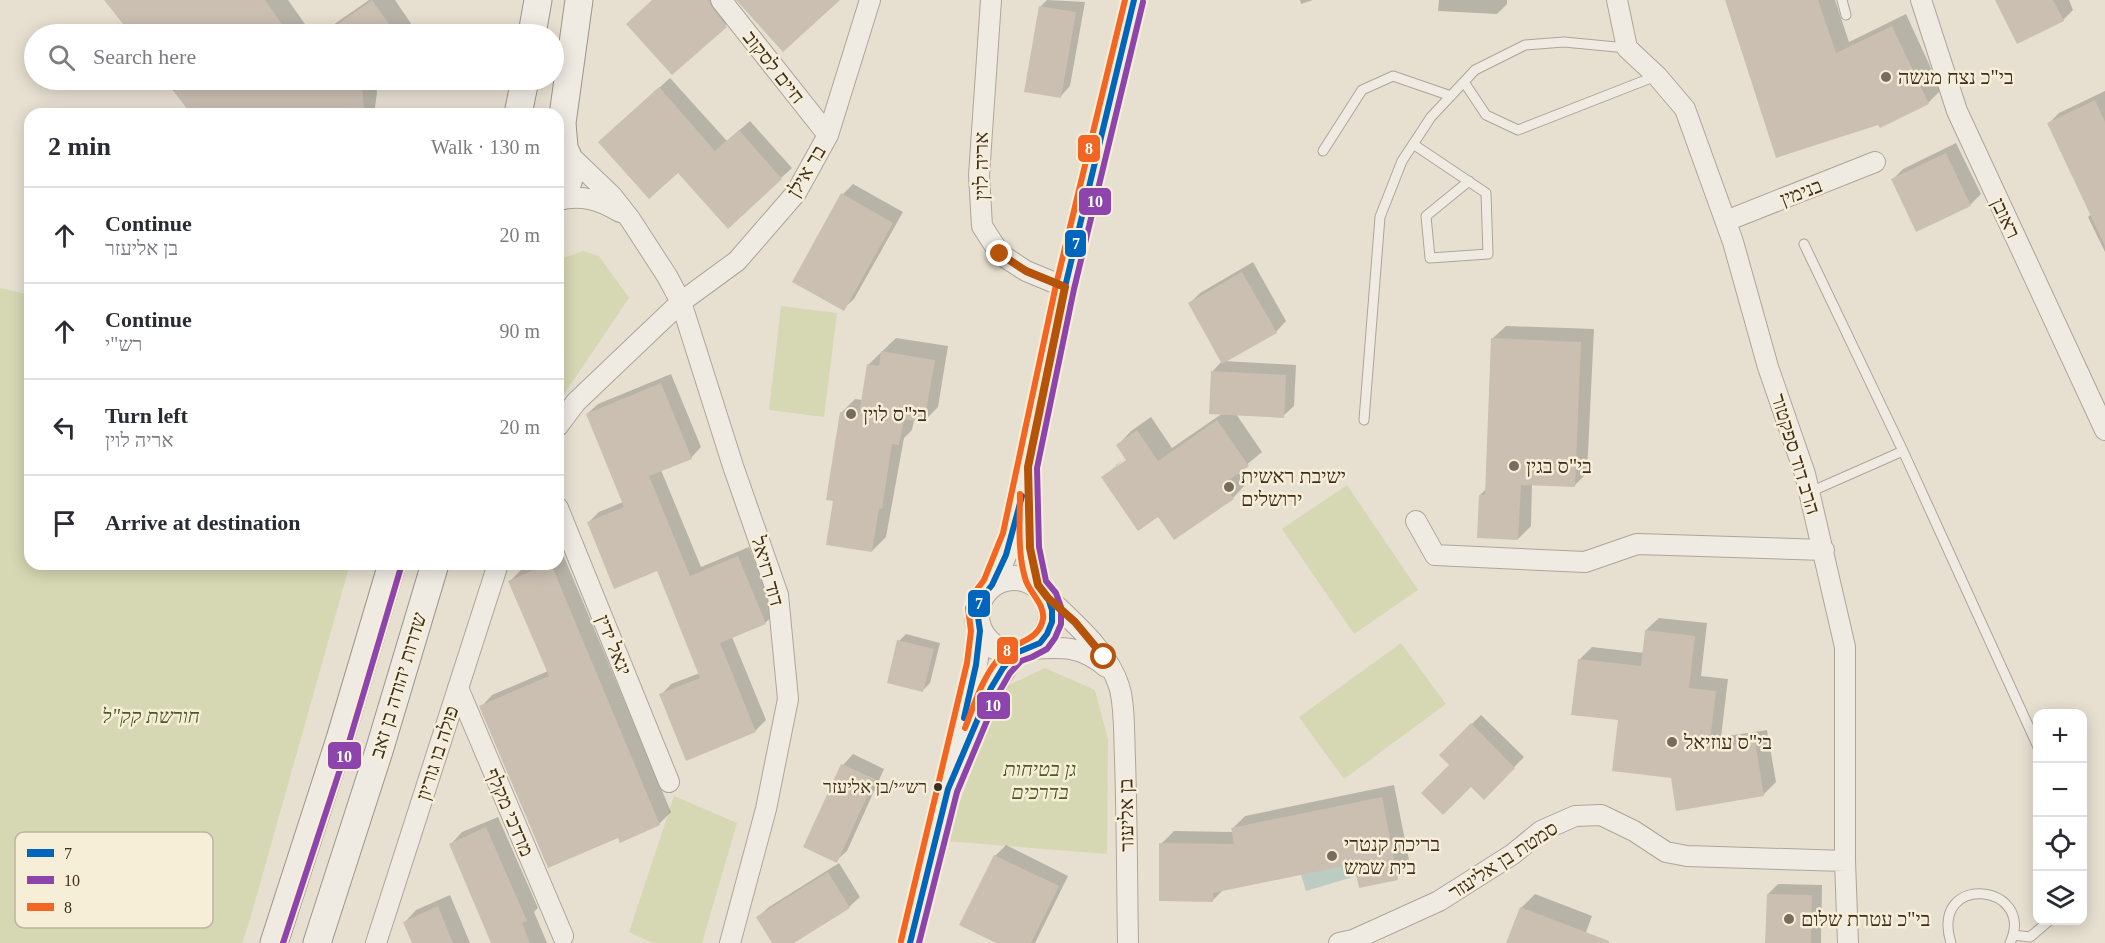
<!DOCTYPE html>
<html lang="en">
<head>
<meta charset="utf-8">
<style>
  body { margin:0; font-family:"Times New Roman","Noto Sans Hebrew",serif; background:#f2f2f3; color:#2b2b33 }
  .controls { position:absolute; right:18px; bottom:18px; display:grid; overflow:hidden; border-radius:12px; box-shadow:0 3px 15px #0003 }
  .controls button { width:54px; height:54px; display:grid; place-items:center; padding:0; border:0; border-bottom:2px solid #e1e1e2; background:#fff; color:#2b2b33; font:30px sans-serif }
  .stop { position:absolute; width:18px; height:18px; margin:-14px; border:4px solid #b45309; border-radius:50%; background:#fff }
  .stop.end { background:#b45309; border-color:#fff; box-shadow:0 2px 6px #0008 }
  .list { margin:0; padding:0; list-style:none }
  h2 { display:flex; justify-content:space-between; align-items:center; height:78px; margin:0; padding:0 24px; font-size:26px }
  h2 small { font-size:20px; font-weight:400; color:#7c7c81 }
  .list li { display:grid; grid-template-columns:39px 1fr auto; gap:18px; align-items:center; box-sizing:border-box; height:96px; padding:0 24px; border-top:2px solid #e1e1e2 }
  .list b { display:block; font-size:22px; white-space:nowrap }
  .list p { margin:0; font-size:20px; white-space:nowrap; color:#7c7c81 }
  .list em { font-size:20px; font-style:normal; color:#7c7c81 }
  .icon { flex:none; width:33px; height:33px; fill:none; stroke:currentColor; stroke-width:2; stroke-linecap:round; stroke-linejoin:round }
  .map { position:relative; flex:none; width:2105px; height:943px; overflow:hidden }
  .search { position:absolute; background:#fff; box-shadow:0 3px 15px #0003; left:24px; top:24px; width:540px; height:66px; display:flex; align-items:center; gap:15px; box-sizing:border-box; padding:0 21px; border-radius:33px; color:#7c7c81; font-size:22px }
  .panel { position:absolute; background:#fff; box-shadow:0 3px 15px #0003; left:24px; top:108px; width:540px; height:462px; border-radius:18px }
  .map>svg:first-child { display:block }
  .green { fill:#d6d7b3 }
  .water { fill:#bcccc2 }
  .shadow { fill:#0003; fill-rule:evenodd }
  .building { fill:#cbbfb2 }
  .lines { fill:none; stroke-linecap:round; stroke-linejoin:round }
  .service-casing { stroke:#ada599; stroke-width:11 }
  .minor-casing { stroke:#ada599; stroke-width:22 }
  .tertiary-casing { stroke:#ada599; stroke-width:26 }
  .secondary-casing { stroke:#9c958a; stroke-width:29 }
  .service { stroke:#efebe3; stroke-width:9 }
  .minor { stroke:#efebe3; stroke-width:20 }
  .tertiary { stroke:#efebe3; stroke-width:24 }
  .secondary { stroke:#efebe3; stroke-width:27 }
  .bus-1-casing { stroke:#f7eed8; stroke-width:10 }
  .bus-2-casing { stroke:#f7eed8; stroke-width:10 }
  .bus-3-casing { stroke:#f7eed8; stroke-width:10 }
  .bus-1 { stroke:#0065bd; stroke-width:6 }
  .bus-2 { stroke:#8e44ad; stroke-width:6 }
  .bus-3 { stroke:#f26522; stroke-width:6 }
  .route { stroke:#b45309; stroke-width:8 }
  .poi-dot { fill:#786c5e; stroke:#f7eed8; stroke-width:2 }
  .bus-dot { fill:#3d2e20; stroke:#f7eed8; stroke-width:2 }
  .labels { text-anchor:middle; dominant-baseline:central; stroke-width:5; stroke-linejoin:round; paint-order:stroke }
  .bus-label { font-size:18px; fill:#3d2e20; stroke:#f7eed8; text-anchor:end }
  .street-label { font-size:20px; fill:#3d2e20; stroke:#f7eed8 }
  .poi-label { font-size:20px; fill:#3d2e20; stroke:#f7eed8; text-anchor:start }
  .park-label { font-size:20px; font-style:italic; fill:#4d5a26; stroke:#f7eed8 }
  .key { fill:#f7eed8; stroke:#bfb4a1; stroke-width:1.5 }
  .key-label { font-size:16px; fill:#3d2e20 }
  .line-badge { stroke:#f7eed8; stroke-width:2 }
  .badge-label { font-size:16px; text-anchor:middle; font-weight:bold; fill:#fff }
</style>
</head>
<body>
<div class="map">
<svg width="2105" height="943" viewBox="0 0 2105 943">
  <rect width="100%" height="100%" fill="#e7e0d1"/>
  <path class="green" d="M583,251L599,256L629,298L558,403V260Z
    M0,288L30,295V564H350L249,923L242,943H0Z
    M781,306L837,313L824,417L769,410Z
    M1347,485L1418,590L1354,634L1282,529Z
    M1401,643L1446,704L1344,779L1299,717Z
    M1045,668L1095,690L1108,740L1107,854L945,841L1003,688Z
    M674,796L737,823L702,943H653L629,932Z"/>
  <path class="water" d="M1358,821L1373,871L1306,891L1291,842Z"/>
  <path class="shadow" d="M106,0H288L312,34H132Z
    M369,0H395L414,28L407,34H320Z
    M653,0H721L736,15L726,25Z
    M1047,0L1085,2L1070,86L1060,97L1026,91L1041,6Z
    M1300,0H1313L1301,4Z
    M1439,0H1507V4L1497,14L1438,11Z
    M1727,0H1835L1849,42L1906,14L1941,90L1928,103Z
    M1997,0H2069L2073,10L2063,20Z
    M670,78L727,141L750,121L792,168L728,226L678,171L610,132Z
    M167,80H376L377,93L374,114H193Z
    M2105,91V252L2088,217L2091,214L2049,123L2059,113Z
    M1956,143L1981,194L1970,205L1893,179L1903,169Z
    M853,184L903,212L854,299L843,309V194Z
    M1253,262L1286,321L1276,332L1224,361L1296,365L1294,406L1283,416L1236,414L1262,452L1238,472L1246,484L1233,498L1158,515L1103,478L1126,457L1118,445L1131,431L1151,417L1172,448L1223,413L1212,372L1222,361L1190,303L1200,293ZM1131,454L1133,457L1116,469V465Z
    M1506,326L1594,329L1587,473L1574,486L1532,484L1531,526L1518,539L1480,495L1486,489L1493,338Z
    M896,338L948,346L938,407L924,421L914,420L912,430L904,438L886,537L872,551L835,500L841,413L855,399L863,400L868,365Z
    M671,374L701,447L691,458L661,470L701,567L749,547L776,613L765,623L732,637L766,720L755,731L661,695L671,684L700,673L658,569L589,522L599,512L623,502L587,414L598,404Z
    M562,552L671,812L659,824L481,707L492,695L548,671L510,581L522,569L534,564H558V554Z
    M1659,618L1707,623L1701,676L1728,679L1721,737L1767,730L1776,782L1763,795L1672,777L1620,719L1579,660L1592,647L1644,653L1646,630Z
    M906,634L940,643L930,683L923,690L899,641Z
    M1481,715L1524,757L1484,798L1441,755Z
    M853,754L884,769L847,851L836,861L805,846L843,765Z
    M1394,785L1410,865L1397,878L1355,863L1224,889L1212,901L1161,844L1174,831L1233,832L1232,829L1245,816Z
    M498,817L538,908L534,912L547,943H493L451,844L462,832Z
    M1006,845L1068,876L1035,943H999L995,856Z
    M839,863L860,897L849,907L791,943H774L758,917L769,907Z
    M1778,884L1822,885L1821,943H1767L1768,894Z
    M1535,894L1592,916L1582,943H1508L1521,908Z
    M450,895L470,943H414L405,922L416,910Z"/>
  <path class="building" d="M104,0H265L289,34H131Z
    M372,0L396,34H324Z
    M652,0H709L712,7L727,27L672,75L626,24Z
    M736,0H840L783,52Z
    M1725,0H1818L1836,53L1892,26L1929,104L1880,128L1878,125L1776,158Z
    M1995,0H2053L2064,21L2017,44Z
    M1039,6L1076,12L1061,98L1024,92Z
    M165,80H362L364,114H191Z
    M659,87L715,151L739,130L782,179L728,229L678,173L649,199L598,142Z
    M2095,100L2105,122V246L2047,123Z
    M1946,153L1971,206L1916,232L1891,179Z
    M841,193L893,223L844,311L792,282Z
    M1242,272L1277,333L1222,364L1188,303Z
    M1491,338L1581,342L1575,487L1521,485L1518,540L1477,538L1479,495H1485Z
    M881,351L935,360L924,423L904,419L899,445L892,444L882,509L879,508L872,552L826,545L833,501L826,500L840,412L859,415L867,364L879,366Z
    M1211,371L1286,375L1284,418L1209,414Z
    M661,383L692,459L649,476L690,576L738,556L766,624L720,643L756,732L686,761L659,694L700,678L657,571L614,589L587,522L624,507L586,414Z
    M1217,420L1249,466L1223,484L1234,499L1174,540L1158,517L1138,531L1101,477L1126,460L1116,445L1137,430L1158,461Z
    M548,564H551L660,825L620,843L618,838L548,868L479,706L549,676L508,581Z
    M1645,630L1695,636L1689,688L1716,691L1709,749L1755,741L1764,796L1676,811L1671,778L1612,771L1618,720L1571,715L1578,659L1641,666Z
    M897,640L934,649L923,692L887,683Z
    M1471,723L1515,768L1484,800L1471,787L1443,815L1421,793L1449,765L1439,755Z
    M841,764L875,779L837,863L803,847Z
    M1382,797L1398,880L1359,888L1354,864L1213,893V902L1159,901V843L1234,844L1231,828Z
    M486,827L527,921L522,923L530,943H491L449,844Z
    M994,855L1059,886L1031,943H996L959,925Z
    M828,872L850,908L794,943H772L756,917Z
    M1767,894L1812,895L1811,943H1765Z
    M438,906L453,943H412L403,922Z
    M1520,907L1609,941V943H1506Z"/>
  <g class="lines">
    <g class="service-casing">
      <path id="service" d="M1842,0L1846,15
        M1464,82L1486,115L1518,130L1656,76
        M1413,144L1486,193L1488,254L1430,258L1426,216L1469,181
        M1323,151L1362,90L1393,76L1451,96
        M1804,244L1903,451L2038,747
        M1364,420L1380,217L1402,161L1431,117L1475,70L1525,45L1564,42L1627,48
        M1810,492L1903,451
        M2013,935L2030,937L2050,920
        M1951,943C1929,871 2037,884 2010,943"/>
    </g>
    <g class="minor-casing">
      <path id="minor" d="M721,0L828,135
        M991,0L979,175L982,226L1000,254L1026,271L1065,287
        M1617,0L1627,48L1657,76L1685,109L1733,242L1768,367L1805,474L1845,647V861L1848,943
        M1921,0L1957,111L2105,430
        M567,153L612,196L630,219L667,276L681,302L733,466L778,595L788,699L766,809L730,943
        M558,200C582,194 600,200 620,212
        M1726,221L1875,162
        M558,426L576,402L681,302L737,261L796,193L828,135L870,0
        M558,508L669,782
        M1416,521L1435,555L1585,562L1637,544L1824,550
        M1048,598C1074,623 1108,651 1119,686C1125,704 1124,740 1125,759C1127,821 1127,882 1128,943
        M1029,649C1061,647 1081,645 1106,667
        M458,688L563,936
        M376,943L498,564
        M1339,943L1353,940L1439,901L1513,854L1541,831L1575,816L1601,815L1634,831L1666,852L1687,856L1845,861"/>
    </g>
    <g class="tertiary-casing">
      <path id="tertiary" d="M1029,503L1030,548L1038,585
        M977 615a37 37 0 1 1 74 0a37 37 0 1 1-74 0Z
        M992,585L1012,536L1065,287L1134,0
        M971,734C984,704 995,677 1016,653
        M910,943C935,840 966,736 980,631"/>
    </g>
    <g class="secondary-casing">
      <path id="secondary" d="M532,34L538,0
        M518,114L525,80
        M558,142C574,157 574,181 558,197
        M564,147L562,123L579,0
        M274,943L340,739L392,564
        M317,943L379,751L435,564"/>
    </g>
    <use href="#service" class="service"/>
    <use href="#minor" class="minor"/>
    <use href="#tertiary" class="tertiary"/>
    <use href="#secondary" class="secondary"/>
    <g class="bus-1-casing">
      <path id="bus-1" d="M964,718L976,665L980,631L977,610L980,600L992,585L1006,555L1022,496
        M910,943L948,789L991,688L1003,668L1016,653L1040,643L1047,634L1052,622V610L1048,598L1038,585L1030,548L1028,467L1065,287L1134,0"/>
    </g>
    <g class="bus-2-casing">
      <path id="bus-2" d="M283,943L349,742L401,567
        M919,943L957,792L999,692L1010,673L1021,661L1032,657L1047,649L1055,638L1061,624V607L1056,593L1046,581L1039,547L1037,468L1074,289L1143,2"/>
    </g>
    <g class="bus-3-casing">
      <path id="bus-3" d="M965,728C975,703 983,674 1003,654C1016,641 1039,641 1043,619C1045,605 1031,594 1026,581C1017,554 1020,522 1020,494
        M901,941L967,663L971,631L968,608L972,596L984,580L1003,533L1056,285L1125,0"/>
    </g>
    <use href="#bus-1" class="bus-1"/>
    <use href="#bus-2" class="bus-2"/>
    <use href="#bus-3" class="bus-3"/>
  </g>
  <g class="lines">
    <path class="route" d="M1000,254L1026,271L1065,287L1028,467L1030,548L1038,585L1048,598L1075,622L1104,657"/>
  </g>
  <g class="poi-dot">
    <circle cx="1886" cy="77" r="6"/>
    <circle cx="851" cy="414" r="6"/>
    <circle cx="1514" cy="466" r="6"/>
    <circle cx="1229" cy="487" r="6"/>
    <circle cx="1672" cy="742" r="6"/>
    <circle cx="1332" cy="856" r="6"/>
    <circle cx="1789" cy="919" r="6"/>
  </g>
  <circle class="bus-dot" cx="938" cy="787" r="5"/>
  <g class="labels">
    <g class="bus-label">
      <text x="927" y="787">רש״י/בן אליעזר</text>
    </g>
    <g class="street-label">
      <text transform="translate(774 67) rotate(52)">חיים לסקוב</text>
      <text transform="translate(981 166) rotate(-90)">אריה לוין</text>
      <text transform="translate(806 171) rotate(-59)">בר אילן</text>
      <text transform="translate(1801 192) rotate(-21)">בנימין</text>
      <text transform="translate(2006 218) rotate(65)">ראובן</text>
      <text transform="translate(1796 454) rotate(73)">הרב דוד ספקטור</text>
      <text transform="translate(768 571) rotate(74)">דוד רזיאל</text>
      <text transform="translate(614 645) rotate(68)">יגאל ידין</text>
      <text transform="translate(398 685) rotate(-73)">שדרות יהודה בן זאב</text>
      <text transform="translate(437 753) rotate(-72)">פולה בו גוריון</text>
      <text transform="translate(510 812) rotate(67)">מרדכי מקלף</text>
      <text transform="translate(1126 815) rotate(-91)">בן אליעזר</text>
      <text transform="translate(1503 860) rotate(-33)">סמטת בן אליעזר</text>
    </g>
    <g class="poi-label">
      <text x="1898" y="77">בי"כ נצח מנשה</text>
      <text x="863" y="414">בי"ס לוין</text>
      <text x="1526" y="466">בי"ס בגין</text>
      <text x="1241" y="476">ישיבת ראשית<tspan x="1241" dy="23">ירושלים</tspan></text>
      <text x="1684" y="742">בי"ס עוזיאל</text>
      <text x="1344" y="844">בריכת קנטרי<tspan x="1344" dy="23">בית שמש</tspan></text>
      <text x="1801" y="919">בי"כ עטרת שלום</text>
    </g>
    <g class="park-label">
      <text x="151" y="716">חורשת קק"ל</text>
      <text x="1040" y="769">גן בטיחות<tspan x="1040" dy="23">בדרכים</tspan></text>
    </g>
  </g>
  <rect x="15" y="832" width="198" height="96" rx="9" class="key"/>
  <rect x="27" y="849" width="27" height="8" fill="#0065bd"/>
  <rect x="27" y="876" width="27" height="8" fill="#8e44ad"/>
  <rect x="27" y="903" width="27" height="8" fill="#f26522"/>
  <g class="key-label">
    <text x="64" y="859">7</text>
    <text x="64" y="886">10</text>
    <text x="64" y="913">8</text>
  </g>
  <g class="line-badge">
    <rect x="1077" y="134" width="24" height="29" rx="6" fill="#f26522"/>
    <rect x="1078" y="187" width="34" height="29" rx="6" fill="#8e44ad"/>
    <rect x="1064" y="229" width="23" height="29" rx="6" fill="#0065bd"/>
    <rect x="967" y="589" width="24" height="29" rx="6" fill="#0065bd"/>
    <rect x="996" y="636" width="23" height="29" rx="6" fill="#f26522"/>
    <rect x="976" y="691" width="35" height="29" rx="6" fill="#8e44ad"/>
    <rect x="327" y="741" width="35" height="29" rx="6" fill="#8e44ad"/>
  </g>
  <g class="badge-label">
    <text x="1089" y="154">8</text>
    <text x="1095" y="207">10</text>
    <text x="1076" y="249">7</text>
    <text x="979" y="609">7</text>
    <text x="1007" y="656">8</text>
    <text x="993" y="711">10</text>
    <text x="344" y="762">10</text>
  </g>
</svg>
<div class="controls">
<button>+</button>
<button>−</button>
<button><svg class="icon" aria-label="locate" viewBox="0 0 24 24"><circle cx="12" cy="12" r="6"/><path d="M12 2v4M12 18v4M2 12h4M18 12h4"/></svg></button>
<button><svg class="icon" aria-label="layers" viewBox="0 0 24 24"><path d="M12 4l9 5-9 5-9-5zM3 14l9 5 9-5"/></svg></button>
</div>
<div class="stop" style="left:1104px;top:657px"></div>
<div class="stop end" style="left:1000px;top:254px"></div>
<div class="search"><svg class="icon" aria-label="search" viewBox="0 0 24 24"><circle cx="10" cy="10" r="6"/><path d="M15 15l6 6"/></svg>Search here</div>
<section class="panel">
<h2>2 min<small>Walk · 130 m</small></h2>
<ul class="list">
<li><svg class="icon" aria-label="ahead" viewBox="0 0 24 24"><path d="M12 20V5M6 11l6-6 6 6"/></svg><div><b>Continue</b><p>בן אליעזר</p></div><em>20 m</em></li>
<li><svg class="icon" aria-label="ahead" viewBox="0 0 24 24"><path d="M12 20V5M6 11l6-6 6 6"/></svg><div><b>Continue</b><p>רש&quot;י</p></div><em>90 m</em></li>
<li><svg class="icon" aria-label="left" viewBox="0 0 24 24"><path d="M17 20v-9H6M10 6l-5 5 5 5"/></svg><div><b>Turn left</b><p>אריה לוין</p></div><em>20 m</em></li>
<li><svg class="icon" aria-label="arrive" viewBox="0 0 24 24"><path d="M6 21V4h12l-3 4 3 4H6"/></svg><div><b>Arrive at destination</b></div></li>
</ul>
</section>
</div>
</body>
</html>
